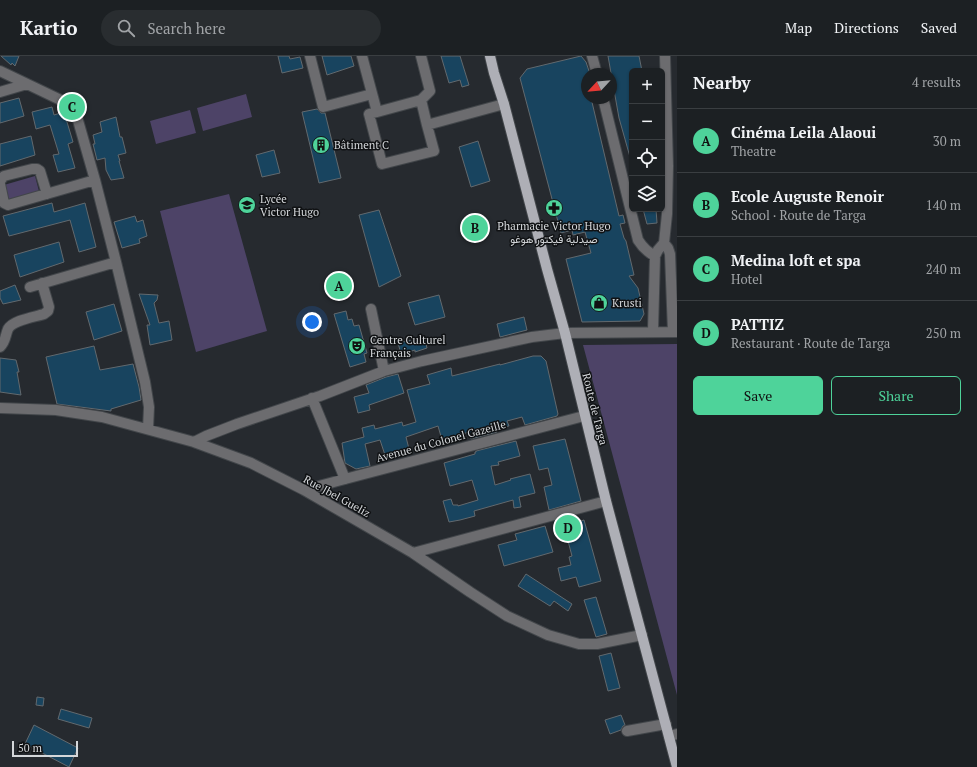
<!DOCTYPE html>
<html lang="en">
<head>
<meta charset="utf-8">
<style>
  body { margin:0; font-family:"PT Serif",Vazirmatn,serif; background:#292d30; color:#f1f3f6 }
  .controls { position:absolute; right:12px; top:12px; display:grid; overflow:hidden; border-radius:6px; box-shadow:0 1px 3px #0004 }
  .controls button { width:36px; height:36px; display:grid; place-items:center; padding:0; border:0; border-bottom:1px solid #3a3e41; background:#1c2023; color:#f1f3f6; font:20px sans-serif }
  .compass { position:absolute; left:581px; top:12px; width:36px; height:36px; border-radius:50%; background:#1c2023; box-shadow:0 1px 3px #0004; rotate:244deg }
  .scale { position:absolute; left:12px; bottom:10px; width:66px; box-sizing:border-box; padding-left:4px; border:2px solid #d4d7da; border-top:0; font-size:11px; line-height:14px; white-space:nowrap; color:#d4d7da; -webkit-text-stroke:3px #101214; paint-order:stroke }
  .you { position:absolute; left:312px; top:266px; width:14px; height:14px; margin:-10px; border:3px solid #fff; border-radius:50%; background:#1a73e8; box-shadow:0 0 0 6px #1a73e833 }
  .badge { display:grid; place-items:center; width:26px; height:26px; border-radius:50%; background:#4ed39a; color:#111; font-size:13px; font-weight:700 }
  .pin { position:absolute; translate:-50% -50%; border:2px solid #fff; box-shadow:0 1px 4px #0006 }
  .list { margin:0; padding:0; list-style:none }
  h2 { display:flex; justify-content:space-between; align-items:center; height:52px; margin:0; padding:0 16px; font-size:17px }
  h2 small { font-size:13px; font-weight:400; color:#a0a3a6 }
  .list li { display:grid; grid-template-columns:26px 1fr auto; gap:12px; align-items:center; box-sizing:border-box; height:64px; padding:0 16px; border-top:1px solid #3a3e41 }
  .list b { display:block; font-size:15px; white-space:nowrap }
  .list p { margin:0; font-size:13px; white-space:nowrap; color:#a0a3a6 }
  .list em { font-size:13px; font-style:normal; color:#a0a3a6 }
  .actions { display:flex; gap:8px; padding:12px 16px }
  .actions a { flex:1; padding:9px 0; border:1px solid #4ed39a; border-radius:6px; text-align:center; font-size:14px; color:#4ed39a }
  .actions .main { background:#4ed39a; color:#111 }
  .icon { flex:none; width:22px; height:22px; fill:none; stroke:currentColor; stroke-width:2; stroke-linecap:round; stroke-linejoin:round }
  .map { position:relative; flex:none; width:677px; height:711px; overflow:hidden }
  header { display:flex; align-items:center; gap:24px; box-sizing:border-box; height:56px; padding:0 20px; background:#1c2023; border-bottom:1px solid #3a3e41 }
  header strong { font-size:19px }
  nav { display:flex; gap:22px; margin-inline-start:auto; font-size:14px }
  .search { width:280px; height:36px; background:#292d30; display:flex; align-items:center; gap:10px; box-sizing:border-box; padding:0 14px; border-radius:22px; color:#a0a3a6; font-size:15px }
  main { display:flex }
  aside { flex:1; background:#1c2023 }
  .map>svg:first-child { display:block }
  .green { fill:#4d4367 }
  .building { fill:#18445f; stroke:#62696e }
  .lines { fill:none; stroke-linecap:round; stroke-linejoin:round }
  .minor-casing { stroke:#42464a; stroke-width:12 }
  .major-casing { stroke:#42464a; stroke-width:12 }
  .minor { stroke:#6c6c6f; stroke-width:10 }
  .major { stroke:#aeafb6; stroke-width:10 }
  .labels { text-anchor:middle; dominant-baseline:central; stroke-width:3; stroke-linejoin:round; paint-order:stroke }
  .poi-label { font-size:11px; fill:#d4d7da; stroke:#101214; text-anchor:start }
  .street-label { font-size:11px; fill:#d4d7da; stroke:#101214 }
</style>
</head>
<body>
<header>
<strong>Kartio</strong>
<div class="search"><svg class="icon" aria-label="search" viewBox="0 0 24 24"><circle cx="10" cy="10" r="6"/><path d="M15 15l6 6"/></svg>Search here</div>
<nav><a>Map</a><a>Directions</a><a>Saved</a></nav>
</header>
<main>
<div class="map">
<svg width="677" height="711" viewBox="0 0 677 711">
  <rect width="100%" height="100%" fill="#262a2f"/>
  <path class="green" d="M246,38L252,61L203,75L197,52Z
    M190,54L196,77L156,88L150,65Z
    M35,120L40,139L9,147L4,129Z
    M229,138L267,275L196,296L160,155Z
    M677,288V639L583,289Z"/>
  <path class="building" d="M1,0H19L15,10L12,7L11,9Z
    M278,0H289L290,3L300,1L303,12L282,17Z
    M322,0H351L354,10L327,19Z
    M441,0H460L469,29L462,31L460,24L449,27Z
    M581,0L586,6L590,18H587V42H591L619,160L623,159L625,167L620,168L624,182L626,185L634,219L629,220L638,232L644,258L640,265L582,266L566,203L591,197L585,176L573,179L572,174L561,177L520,22L527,13Z
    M608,0H639L642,15H632V100L630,101L619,62Z
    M19,42L24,60L0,67V47Z
    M52,51L54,59L64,56L73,86L68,88L75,112L58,116L53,99L59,98L50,69L36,73L32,56Z
    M317,53L321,57H325L341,122L319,127L302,56Z
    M116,61L120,81H122L126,97L118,99L120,105H119L124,122L111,124L106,114L105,102L97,104L93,88H95L93,79L102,76L100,66Z
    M31,80L35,99L0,110V88Z
    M478,85L490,125L471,131L459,91Z
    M274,94L280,117L262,121L256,99Z
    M52,147L54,156L85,147L96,191L79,196L70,164L9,180L3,160Z
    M643,153H656L657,167L647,168Z
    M379,154L401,220L379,231L359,159Z
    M135,160L137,166L143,164L147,180L139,183L140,187L122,192L114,166Z
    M59,186L64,206L20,221L14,199Z
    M15,229L21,244L3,248L0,242V235Z
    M139,238L158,239L157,244L154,247L159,267L169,265L172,284L150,289L147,269H150Z
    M439,239L445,261L415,269L408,247Z
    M114,248L122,275L94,284L86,256Z
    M346,255L348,264L352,263L354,270L359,269L367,297L364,298L366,306L350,311L334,258Z
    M524,261L527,274L500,281L497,268Z
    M417,283L418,286L425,284L427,292L415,296V294L401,298L398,287Z
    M94,290L100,314L133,308L139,331L141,344L111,353V355L57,348L46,301Z
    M533,300H541L546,305L558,358L557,360L525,369L522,361L507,365L509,370L495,373L497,376L471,383L469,376L442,384L438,370L406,381L409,393L385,399L380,384L365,388L370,410L356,413L345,407L342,387L364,381L362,372L374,369L375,373L402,366L403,370L416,366L407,334L430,328L427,319L451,312L452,320L500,308V309Z
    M0,302L16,304L19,316H17L21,339L0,336Z
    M398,318L404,337L369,349L370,354L358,357L354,341L369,337L366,329L386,321Z
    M565,383L581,445L549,454L544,431L552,429L548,412L539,414L533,390Z
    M516,385L520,400L498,406L499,409L491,410L495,429L511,424L510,423L530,418L535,437L519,441L521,451L514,452L513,444L474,455L475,460L460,464L449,466L443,445L451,443L453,449H458V450L478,444L472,424L450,430L444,407L475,398V396H476V395Z
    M584,464L601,525L579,531L576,521L561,525L558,512L571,509L569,501L572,500L564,470Z
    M545,470L553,496L504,510L498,489L517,484L515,478Z
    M526,518L572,548L568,555L554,545L550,550L518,530Z
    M596,541L607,578L596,581L584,544Z
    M611,597L620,632L608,635L599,600Z
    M37,641L44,642L43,650L36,649Z
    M61,653L92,662L89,672L58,663Z
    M621,659L625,669L623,670L621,674L610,678L605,664Z
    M34,669L78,692L69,711L25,688Z"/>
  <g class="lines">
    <g class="minor-casing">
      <path id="minor" d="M310,0L323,51L372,38
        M362,0L377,56L421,44L427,69L504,48
        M592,0L597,18
        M0,15L69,48L72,50L75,54L95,124L116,206L145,326L149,351L148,373
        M0,36L27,28
        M603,42L638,184C643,192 647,196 655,200
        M421,44L430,35L421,0
        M377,56L369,58L382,108L434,95L427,69
        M0,125L4,120L32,113H37L40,115L47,138
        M0,128L4,147L8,149L95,124
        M664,187L668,192L670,198L673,276
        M30,231L116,206
        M371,253L384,315
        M653,275L655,200L658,194L664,187L667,158L668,110L665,0
        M0,291C6,285 5,280 8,273C13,264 35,261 44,258L48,255L49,251L42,227
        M312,342L345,423
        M0,352L56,354L102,361L194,386L251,407L304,434L413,497L470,536L507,560L548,579L579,588H597L642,579
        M194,386L206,380L237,368L320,340L384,315L422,305L532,281L565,277L677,276
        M304,434L345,423L584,360
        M413,497L606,445
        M627,675L666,668
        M669,680L677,678"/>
    </g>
    <g class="major-casing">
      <path id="major" d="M490,0L494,17L504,48L547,213L565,277L606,445L677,711"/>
    </g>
    <use href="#minor" class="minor"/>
    <use href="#major" class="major"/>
  </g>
  <defs>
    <g id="building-disc" transform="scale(0.9)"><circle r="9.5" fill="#4ed39a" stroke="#101214"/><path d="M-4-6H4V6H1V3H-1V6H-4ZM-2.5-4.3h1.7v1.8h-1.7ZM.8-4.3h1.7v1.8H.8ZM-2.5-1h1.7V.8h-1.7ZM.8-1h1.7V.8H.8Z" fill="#111"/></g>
    <g id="school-disc" transform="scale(0.9)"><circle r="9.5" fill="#4ed39a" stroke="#101214"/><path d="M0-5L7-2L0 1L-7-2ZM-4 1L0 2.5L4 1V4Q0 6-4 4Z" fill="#111"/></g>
    <g id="pharmacy-disc" transform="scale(0.9)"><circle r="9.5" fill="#4ed39a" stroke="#101214"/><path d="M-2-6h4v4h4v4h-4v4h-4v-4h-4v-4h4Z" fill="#111"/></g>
    <g id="shop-disc" transform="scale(0.9)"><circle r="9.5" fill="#4ed39a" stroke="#101214"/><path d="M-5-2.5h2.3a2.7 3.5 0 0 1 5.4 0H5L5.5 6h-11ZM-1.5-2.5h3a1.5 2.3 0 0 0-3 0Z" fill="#111"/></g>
    <g id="theatre-disc" transform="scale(0.9)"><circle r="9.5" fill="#4ed39a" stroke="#101214"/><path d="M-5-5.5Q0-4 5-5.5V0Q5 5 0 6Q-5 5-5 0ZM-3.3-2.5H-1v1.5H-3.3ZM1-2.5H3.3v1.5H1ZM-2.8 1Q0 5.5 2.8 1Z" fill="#111"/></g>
  </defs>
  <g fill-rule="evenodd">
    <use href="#building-disc" x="321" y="89"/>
    <use href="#school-disc" x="247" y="149"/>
    <use href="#pharmacy-disc" x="554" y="152"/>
    <use href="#shop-disc" x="599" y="247"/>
    <use href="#theatre-disc" x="357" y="290"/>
  </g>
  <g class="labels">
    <g class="poi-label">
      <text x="334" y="89">Bâtiment C</text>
      <text x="260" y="143">Lycée<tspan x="260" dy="13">Victor Hugo</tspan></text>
      <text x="554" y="170" text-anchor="middle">Pharmacie Victor Hugo<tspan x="554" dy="13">صيدلية فيكتور هوغو</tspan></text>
      <text x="612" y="247">Krusti</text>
      <text x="370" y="284">Centre Culturel<tspan x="370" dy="13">Français</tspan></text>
    </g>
    <g class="street-label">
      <text transform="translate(595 353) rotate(76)">Route de Targa</text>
      <text transform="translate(441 385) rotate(-15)">Avenue du Colonel Gazeille</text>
      <text transform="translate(337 440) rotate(29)">Rue Jbel Gueliz</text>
    </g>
  </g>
</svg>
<div class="controls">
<button>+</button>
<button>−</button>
<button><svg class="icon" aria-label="locate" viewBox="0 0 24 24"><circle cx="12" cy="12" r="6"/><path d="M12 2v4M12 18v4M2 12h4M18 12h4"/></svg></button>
<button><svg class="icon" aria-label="layers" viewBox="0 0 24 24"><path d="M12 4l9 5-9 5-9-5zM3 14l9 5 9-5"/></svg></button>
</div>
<svg class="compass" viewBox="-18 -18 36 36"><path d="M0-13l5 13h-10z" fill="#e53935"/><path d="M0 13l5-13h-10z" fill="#a0a3a6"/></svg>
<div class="scale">50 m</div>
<div class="you"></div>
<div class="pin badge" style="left:339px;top:230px">A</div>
<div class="pin badge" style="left:475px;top:172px">B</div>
<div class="pin badge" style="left:72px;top:51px">C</div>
<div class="pin badge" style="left:568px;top:472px">D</div>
</div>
<aside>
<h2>Nearby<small>4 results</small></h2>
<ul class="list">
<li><span class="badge">A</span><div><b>Cinéma Leila Alaoui</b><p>Theatre</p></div><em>30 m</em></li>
<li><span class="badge">B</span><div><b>Ecole Auguste Renoir</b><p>School · Route de Targa</p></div><em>140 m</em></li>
<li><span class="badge">C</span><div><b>Medina loft et spa</b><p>Hotel</p></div><em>240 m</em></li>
<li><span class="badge">D</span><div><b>PATTIZ</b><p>Restaurant · Route de Targa</p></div><em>250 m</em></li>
</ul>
<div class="actions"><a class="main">Save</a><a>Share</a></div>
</aside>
</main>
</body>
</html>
